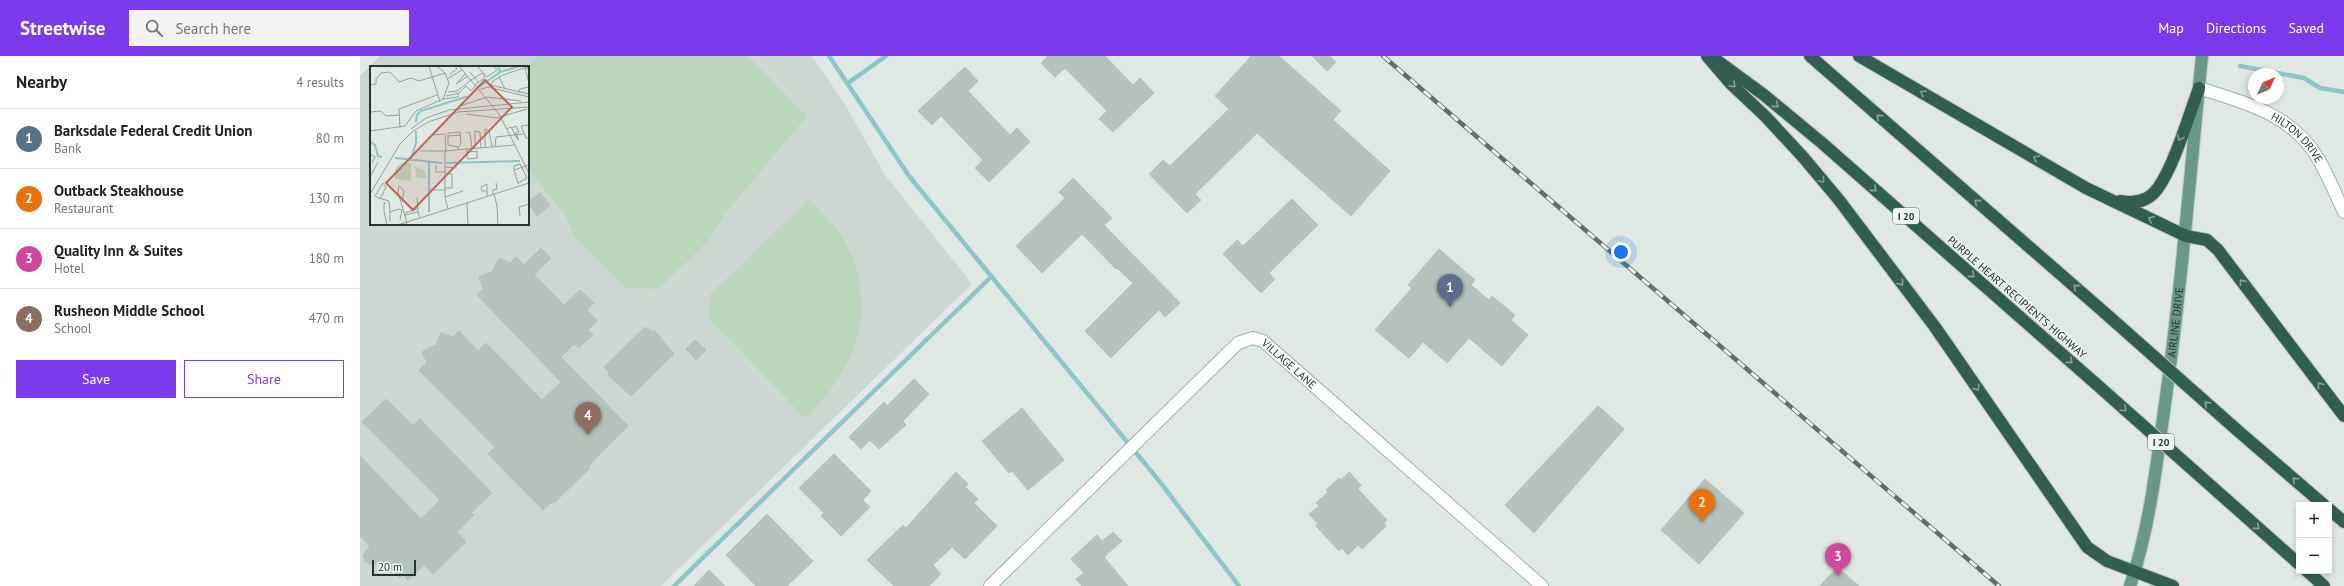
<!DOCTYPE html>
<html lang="en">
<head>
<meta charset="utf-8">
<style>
  body { margin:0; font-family:"PT Sans",sans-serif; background:#f2f2f2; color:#222 }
  .controls { position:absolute; right:12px; bottom:12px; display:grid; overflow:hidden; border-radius:0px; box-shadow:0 2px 6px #0003 }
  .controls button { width:36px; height:36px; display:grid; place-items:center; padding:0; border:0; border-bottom:1px solid #e0e0e0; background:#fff; color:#222; font:20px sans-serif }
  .compass { position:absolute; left:1888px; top:12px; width:36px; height:36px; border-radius:50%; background:#fff; box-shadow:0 2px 6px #0003; rotate:46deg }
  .scale { position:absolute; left:12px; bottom:10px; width:44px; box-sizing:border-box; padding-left:4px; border:2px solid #22362e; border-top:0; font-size:11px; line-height:14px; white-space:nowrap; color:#22362e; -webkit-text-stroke:3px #eef5f1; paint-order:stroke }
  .you { position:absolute; left:1261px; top:196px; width:14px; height:14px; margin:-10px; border:3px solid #fff; border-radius:50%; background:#1a73e8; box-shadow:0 0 0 6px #1a73e833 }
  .badge { display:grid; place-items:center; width:26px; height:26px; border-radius:50%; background:#7c3aed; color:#fff; font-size:13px; font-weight:700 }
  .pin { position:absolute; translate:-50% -33px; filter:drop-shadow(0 1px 2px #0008) }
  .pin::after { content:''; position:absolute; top:21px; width:14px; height:12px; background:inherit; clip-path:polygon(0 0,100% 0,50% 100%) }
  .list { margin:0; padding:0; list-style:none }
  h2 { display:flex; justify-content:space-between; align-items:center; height:52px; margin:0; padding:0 16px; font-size:17px }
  h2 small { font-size:13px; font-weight:400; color:#767676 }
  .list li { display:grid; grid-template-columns:26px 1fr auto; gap:12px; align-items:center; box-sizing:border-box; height:60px; padding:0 16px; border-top:1px solid #e0e0e0 }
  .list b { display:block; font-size:15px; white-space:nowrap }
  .list p { margin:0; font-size:13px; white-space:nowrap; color:#767676 }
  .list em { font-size:13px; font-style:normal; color:#767676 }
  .actions { display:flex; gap:8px; padding:12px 16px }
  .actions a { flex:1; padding:9px 0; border:1px solid #7c3aed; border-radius:0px; text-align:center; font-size:14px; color:#7c3aed }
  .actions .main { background:#7c3aed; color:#fff }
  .icon { flex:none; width:22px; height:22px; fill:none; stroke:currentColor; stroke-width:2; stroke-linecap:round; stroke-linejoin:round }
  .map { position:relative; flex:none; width:1984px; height:530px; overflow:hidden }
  header { display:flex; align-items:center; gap:24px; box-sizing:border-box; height:56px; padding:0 20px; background:#7c3aed; color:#fff }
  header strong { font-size:19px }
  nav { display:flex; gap:22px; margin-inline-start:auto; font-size:14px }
  .search { width:280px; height:36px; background:#f2f2f2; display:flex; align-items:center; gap:10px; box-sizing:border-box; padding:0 14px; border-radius:0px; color:#767676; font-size:15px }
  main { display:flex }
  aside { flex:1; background:#fff }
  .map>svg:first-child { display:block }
  .built { fill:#cdd7d2; fill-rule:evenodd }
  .green { fill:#bad7be }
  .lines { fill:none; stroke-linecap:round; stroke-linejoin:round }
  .stream { stroke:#8dc5c7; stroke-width:4.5 }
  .building { fill:#b5c2bb; stroke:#b2c0b9 }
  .minor-casing { stroke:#a3afa9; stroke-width:14 }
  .major-casing { stroke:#bdc3c0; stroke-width:14 }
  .highway-casing { stroke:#bdc3c0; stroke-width:14 }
  .minor { stroke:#fff; stroke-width:12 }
  .major { stroke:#699886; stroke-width:12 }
  .highway { stroke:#325e50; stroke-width:12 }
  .rail-casing { stroke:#5c7169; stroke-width:4.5 }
  .rail { stroke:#eef5f1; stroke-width:3; stroke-dasharray:9; stroke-linecap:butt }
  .highway-bridge-casing { stroke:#bdc3c0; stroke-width:14; stroke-linecap:butt }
  .highway-bridge { stroke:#325e50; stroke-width:12 }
  .oneway { stroke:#87a298 }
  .labels { text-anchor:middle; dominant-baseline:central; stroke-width:3; stroke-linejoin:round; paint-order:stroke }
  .shield { fill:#eef5f1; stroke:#5f6f68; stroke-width:1 }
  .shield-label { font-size:10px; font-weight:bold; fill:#22362e }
  .street-label { font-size:11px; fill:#22362e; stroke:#eef5f1 }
  .inset-river { fill:none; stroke:#8dc5c7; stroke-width:2 }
  .inset-road { fill:none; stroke:#93a19b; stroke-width:1 }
  .view { fill:#ba685a; fill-opacity:0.15; stroke:#ba685a; stroke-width:2 }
  .inset-edge { fill:none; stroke:#22362e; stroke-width:2 }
</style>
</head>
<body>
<header>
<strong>Streetwise</strong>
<div class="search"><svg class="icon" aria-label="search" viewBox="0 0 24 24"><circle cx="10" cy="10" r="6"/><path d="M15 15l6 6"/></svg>Search here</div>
<nav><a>Map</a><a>Directions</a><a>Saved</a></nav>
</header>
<main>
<aside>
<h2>Nearby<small>4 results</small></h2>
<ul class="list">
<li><span class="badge" style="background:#5c6f8a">1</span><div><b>Barksdale Federal Credit Union</b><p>Bank</p></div><em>80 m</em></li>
<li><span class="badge" style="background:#e8710a">2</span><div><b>Outback Steakhouse</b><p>Restaurant</p></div><em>130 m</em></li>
<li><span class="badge" style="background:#d1479c">3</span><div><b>Quality Inn &amp; Suites</b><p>Hotel</p></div><em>180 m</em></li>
<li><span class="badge" style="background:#8d6e63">4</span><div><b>Rusheon Middle School</b><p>School</p></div><em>470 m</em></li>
</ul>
<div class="actions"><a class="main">Save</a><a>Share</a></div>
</aside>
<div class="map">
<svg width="1984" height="530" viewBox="0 0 1984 530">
  <rect width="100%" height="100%" fill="#dfe8e3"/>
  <path class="built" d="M20,0H452L484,47L525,119L612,228L301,530H0V20ZM11,11H168V168H11Z"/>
  <path class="green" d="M179,0H388L447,60L365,158L350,183L299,233L266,232L215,181L205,159L168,113V11Z
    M449,143C459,154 472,166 481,179C521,245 498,314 445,362L349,263L350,238Z"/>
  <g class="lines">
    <path class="stream" d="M469,0L549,120L800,426L879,530
      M1880,10L1944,22L1960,32L1984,36
      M488,27L526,0
      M314,530L631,221"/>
  </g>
  <path class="building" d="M688,0H745L773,29L780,22L794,37L753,76L739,63L747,55L705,12L695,21L681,7Z
    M891,0H919L981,55L973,64L1030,115L991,160L897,77L835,138L841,144L827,157L789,118L803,104L810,110L869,53L855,40Z
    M952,0H970L976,6L967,15Z
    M605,11L618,25L608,35L650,79L657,72L670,86L629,126L615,112L623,104L581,60L572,69L558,55Z
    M713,122L752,162L744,169L820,247L805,261L799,254L751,302L725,275L773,227L757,212L756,213L722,178L682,217L656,190L705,142L699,136Z
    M180,137L190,149L177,160L168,146Z
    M932,143L958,169L909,217L915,223L901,237L863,198L877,184L883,190Z
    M181,192L191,202L174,219L204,249L220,234L234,247L227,254L237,265L228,274L233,279L219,292L214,288L201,301L268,370L237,401L228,411L229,413L194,447L192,446L183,454L128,398L135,391L59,314L67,306L62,296L76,289L81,277L93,281L99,275L118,295L126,287L182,344L201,326L117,239L123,233L119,221L132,216L139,202L150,207L156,201L164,209Z
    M1079,193L1115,224L1111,229L1129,244L1132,240L1155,259L1151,264L1168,279L1142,310L1109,282L1087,307L1063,286L1049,302L1015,274L1052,232L1048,229Z
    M285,271L292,276L294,274L314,298L271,340L248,319L250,317L244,311Z
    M335,284L346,294L336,304L326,293Z
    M554,323L569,338L543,365L546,369L519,393L510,384L501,393L489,381L524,346L527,350Z
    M26,343L53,370L60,363L132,437L111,457L114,459L97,476L106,486L73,518L64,509L48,524L43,519L40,522L24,505L14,509L5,506L3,499L10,490L0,480V400L61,463L80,444L2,366Z
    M1238,350L1264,373L1174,477L1145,449Z
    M662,352L704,404L668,434L652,415L649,417L622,385Z
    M474,398L511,435L503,444L510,451L481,480L461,460L464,457L439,432Z
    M596,416L608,428L605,431L618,443L614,447L637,470L605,503L592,491L573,509L581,518L569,530H534L507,504L543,469L546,472Z
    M989,416L1001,429L998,433L1027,464L1024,467L1026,470L1002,493L998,489L988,499L982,492L979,495L956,470L958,468L949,458L959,450L956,447L968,436L966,434L979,422L981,424Z
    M1345,423L1384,457L1339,508L1301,474Z
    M407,458L453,505L427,530H396L366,499Z
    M753,476L762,485L744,501L768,530H722L716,523L724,517L711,503L737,479L742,485Z
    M1477,511L1499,530H1460Z
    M349,514L365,530H334Z"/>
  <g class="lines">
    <g class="minor-casing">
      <g id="minor">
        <path id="s1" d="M1839,32C1885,47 1933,58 1959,104C1968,120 1976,139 1984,156"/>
        <path id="s2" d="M630,530L878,287L893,282L903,285L1182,530"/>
      </g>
    </g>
    <g class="major-casing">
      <g id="major">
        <path id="s3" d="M1770,530C1789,474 1796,413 1804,355C1821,237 1830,119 1842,0"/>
      </g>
    </g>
    <g class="highway-casing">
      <path id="highway" d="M1347,0L1371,28L1406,61L1443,101L1479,144L1575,271L1727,491L1747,505L1813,530
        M1450,0L1745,257
        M1499,0L1726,132L1826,180L1847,184L1858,194L1984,360
        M1355,3L1404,39L1462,87L1735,327
        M1760,145C1775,148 1789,145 1798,132C1814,110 1829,59 1839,32
        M1877,374L1964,449
        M1868,445L1939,508
        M1969,453L1984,466
        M1947,515L1964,530"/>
    </g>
    <use href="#minor" class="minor"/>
    <use href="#major" class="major"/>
    <use href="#highway" class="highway"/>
    <g class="rail-casing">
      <path id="rail" d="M1023,0L1639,530"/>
    </g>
    <use href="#rail" class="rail"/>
    <g class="highway-bridge-casing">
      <path id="highway-bridge" d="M1745,257L1877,374
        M1735,327L1868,445"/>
    </g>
    <use href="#highway-bridge" class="highway-bridge"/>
  </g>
  <defs><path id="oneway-chevron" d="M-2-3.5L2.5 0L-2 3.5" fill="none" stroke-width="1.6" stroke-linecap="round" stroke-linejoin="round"/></defs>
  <g class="oneway">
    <use href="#oneway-chevron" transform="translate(1373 29) rotate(45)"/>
    <use href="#oneway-chevron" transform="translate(1563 37) rotate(-150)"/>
    <use href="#oneway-chevron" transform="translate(1416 49) rotate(40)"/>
    <use href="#oneway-chevron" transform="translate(1519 61) rotate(-139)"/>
    <use href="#oneway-chevron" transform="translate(1820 82) rotate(111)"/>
    <use href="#oneway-chevron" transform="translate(1676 102) rotate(-150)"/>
    <use href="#oneway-chevron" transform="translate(1462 124) rotate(50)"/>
    <use href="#oneway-chevron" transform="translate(1514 133) rotate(41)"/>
    <use href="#oneway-chevron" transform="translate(1617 146) rotate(-139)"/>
    <use href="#oneway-chevron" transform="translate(1791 163) rotate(-154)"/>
    <use href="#oneway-chevron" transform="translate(1612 219) rotate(41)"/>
    <use href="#oneway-chevron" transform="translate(1882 226) rotate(-127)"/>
    <use href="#oneway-chevron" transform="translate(1541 227) rotate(53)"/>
    <use href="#oneway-chevron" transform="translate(1716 231) rotate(-139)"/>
    <use href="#oneway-chevron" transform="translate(1710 305) rotate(41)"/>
    <use href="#oneway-chevron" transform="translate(1960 329) rotate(-127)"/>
    <use href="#oneway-chevron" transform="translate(1617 332) rotate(55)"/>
    <use href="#oneway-chevron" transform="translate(1847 348) rotate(-138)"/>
    <use href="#oneway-chevron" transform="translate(1764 353) rotate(42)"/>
    <use href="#oneway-chevron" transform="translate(1935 424) rotate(-139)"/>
    <use href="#oneway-chevron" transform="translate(1897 471) rotate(41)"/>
  </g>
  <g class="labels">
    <g class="shield">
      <rect x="1533" y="152" width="26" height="16" rx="3"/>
      <rect x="1788" y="378" width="26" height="16" rx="3"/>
    </g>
    <g class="shield-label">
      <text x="1546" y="160">I 20</text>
      <text x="1801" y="386">I 20</text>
    </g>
    <g class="street-label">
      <text stroke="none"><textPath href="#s1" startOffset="112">HILTON DRIVE</textPath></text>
      <text transform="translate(1657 241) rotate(41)">PURPLE HEART RECIPIENTS HIGHWAY</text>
      <text stroke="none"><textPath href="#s3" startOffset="268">AIRLINE DRIVE</textPath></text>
      <text stroke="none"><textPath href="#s2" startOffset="408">VILLAGE LANE</textPath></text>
    </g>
  </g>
  <g transform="translate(10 10)">
    <rect width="159" height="159" fill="#dfe8e3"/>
    <path d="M31,97H41V115L25,113V103ZM45,101L54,104L57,112H47Z" fill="#bad7be"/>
    <path class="inset-river" d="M130,6L150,0M110,20L129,7L130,4L127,0M46,56L47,49L51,45L99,30M0,76L5,79L8,90L12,91M25,92L73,97M41,93L46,77V65M59,96V146M76,97L150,95"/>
    <path class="inset-road" d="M59,0L70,36M89,0L129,48L159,107M107,0L117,11L127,4L123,0M155,2L159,17M100,6L108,16M80,8L87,3L85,0M95,8L86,18L98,10M129,11L135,23M77,13L92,4M101,14L112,7L115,11L105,19M0,19L6,18V13L11,7L20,6L29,16L41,12L49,15L75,7M120,19L159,28M120,21L123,15L133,9L157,1L159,6M109,24L118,21L159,31M78,26L87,25L101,14M148,27L150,23L159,21M76,30L89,27L96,20L101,25L105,20M73,33L88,31V27M90,40L117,31L151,35M0,46L11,45L16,50L29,49M96,48L127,52L157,43M159,59L151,60L156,72H159M30,62L29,43L67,29M141,62L146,60L149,66L144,68M41,63L56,52L79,44L159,36M137,63L141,61L148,74L147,69M0,65L35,60L46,45L73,33L79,17L75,7L67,0M96,66L100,67L102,82M62,69L75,68L76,85M78,70L90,69M125,80L126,71L153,68M88,81L91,78L90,66L78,67V79L88,81V84M115,81V63L119,65L122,81M105,82V65L110,66L111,82M97,83V92L98,93L107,92V85L97,86M50,85H75M0,88L5,91L2,97M66,99V106H75M75,101L87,102M144,104V100L150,98L157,112L148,117M75,108H82V122H75M0,111L8,96M148,118L144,104L159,99M60,124H75M116,125H112L111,121L117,118V130M0,128L30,78L42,66L58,56L88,46L159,41M123,128V124L127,123L126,117M124,128L127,140L128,159M47,131L48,146M75,131L93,125M10,133L16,121L13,117L5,130L9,132L19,135L20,146M32,136L34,125L29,120L28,126L35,150M16,137H14V145L17,159M97,137L98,159M78,143L75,131V85L144,79M35,147L47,143M150,150L149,141L159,138M20,156V146L29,143L32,144L30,154M28,159L159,117M37,159L35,149L48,146L50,152"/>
    <path class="view" d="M115,14L142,41L43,144L16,117Z"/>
    <rect width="159" height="159" class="inset-edge"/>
  </g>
</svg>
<div class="controls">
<button>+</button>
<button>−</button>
</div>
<svg class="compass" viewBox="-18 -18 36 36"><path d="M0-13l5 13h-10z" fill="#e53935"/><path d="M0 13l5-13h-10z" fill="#767676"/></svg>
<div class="scale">20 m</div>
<div class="you"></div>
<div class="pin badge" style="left:1090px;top:251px;background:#5c6f8a">1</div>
<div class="pin badge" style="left:1342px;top:466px;background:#e8710a">2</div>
<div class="pin badge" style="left:1478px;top:520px;background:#d1479c">3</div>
<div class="pin badge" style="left:228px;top:379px;background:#8d6e63">4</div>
</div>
</main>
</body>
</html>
